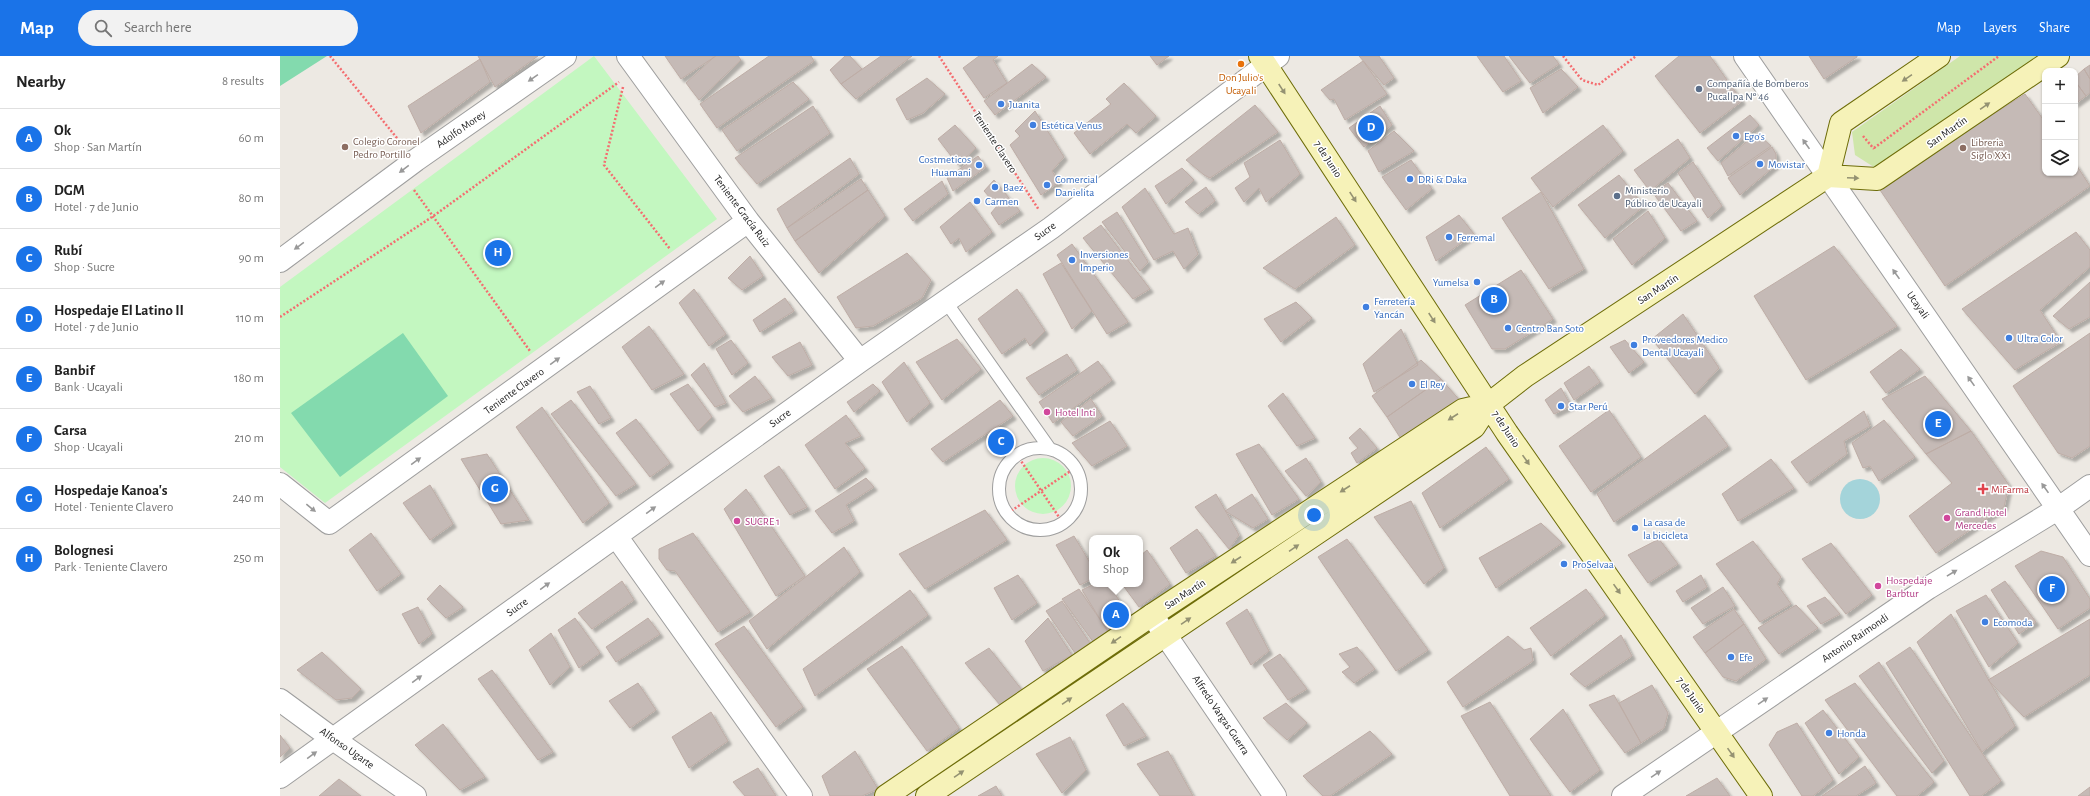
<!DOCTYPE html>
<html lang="en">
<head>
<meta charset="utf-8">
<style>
  body { margin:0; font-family:"Alegreya Sans",sans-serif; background:#f2f2f2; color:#222 }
  .controls { position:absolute; right:12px; top:12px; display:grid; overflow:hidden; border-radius:8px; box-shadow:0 1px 3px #0004 }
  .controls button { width:36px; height:36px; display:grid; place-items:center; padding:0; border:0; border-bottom:1px solid #e0e0e0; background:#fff; color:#222; font:20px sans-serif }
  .you { position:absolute; left:1034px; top:459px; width:14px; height:14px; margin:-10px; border:3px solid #fff; border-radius:50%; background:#1a73e8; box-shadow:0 0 0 6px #1a73e833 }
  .badge { display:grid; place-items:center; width:26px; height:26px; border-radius:50%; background:#1a73e8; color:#fff; font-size:13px; font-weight:700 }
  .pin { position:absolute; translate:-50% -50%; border:2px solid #fff; box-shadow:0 1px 4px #0006 }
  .popup { position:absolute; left:809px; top:479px; width:54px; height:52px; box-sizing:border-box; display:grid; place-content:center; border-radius:8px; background:#fff; filter:drop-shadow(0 1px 3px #0005); font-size:13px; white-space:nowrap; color:#767676 }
  .popup b { font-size:15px; color:#222 }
  .popup::after { content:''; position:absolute; left:50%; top:100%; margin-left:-8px; border:8px solid transparent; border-top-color:#fff }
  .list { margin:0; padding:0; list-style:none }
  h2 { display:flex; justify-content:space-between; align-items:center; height:52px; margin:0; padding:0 16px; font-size:17px }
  h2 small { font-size:13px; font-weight:400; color:#767676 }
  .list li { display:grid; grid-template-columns:26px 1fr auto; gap:12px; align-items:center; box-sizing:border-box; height:60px; padding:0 16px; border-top:1px solid #e0e0e0 }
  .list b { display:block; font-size:15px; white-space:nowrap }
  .list p { margin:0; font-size:13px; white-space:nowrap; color:#767676 }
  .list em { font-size:13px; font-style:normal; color:#767676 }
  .icon { flex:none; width:22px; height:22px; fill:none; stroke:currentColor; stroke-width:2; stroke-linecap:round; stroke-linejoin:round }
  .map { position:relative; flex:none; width:1810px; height:740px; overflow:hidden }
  header { display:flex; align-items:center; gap:24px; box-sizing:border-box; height:56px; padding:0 20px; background:#1a73e8; color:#fff }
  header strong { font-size:19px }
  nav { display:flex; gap:22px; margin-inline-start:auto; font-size:14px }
  .search { width:280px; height:36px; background:#f2f2f2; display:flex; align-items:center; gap:10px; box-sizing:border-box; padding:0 14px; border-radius:22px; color:#767676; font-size:15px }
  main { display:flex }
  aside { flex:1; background:#fff }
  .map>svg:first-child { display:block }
  .grass { fill:#cfe6aa }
  .park { fill:#c3f7c0 }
  .pitch { fill:#83daae }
  .water { fill:#a4d4da }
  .building { fill:#c5bab6; stroke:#beada6; filter:url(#shadow) }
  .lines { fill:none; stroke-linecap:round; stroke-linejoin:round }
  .lane-casing { stroke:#9e9e9e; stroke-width:14 }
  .street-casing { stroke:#9e9e9e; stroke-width:24 }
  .secondary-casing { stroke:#6e6d09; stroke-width:24 }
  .path { stroke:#f46d70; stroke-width:2.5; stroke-dasharray:2 2; stroke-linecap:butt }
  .lane { stroke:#fff; stroke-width:12 }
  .street { stroke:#fff; stroke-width:22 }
  .secondary { stroke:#f6f2b8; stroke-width:22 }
  .oneway { fill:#999 }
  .oneway2 { fill:#949272 }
  .food-dot { fill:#e8710a; stroke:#fff; stroke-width:1.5 }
  .service-dot { fill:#5c6f8a; stroke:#fff; stroke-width:1.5 }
  .shop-dot { fill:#3f7fe0; stroke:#fff; stroke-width:1.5 }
  .education-dot { fill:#8d6e63; stroke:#fff; stroke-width:1.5 }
  .hotel-dot { fill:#d1479c; stroke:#fff; stroke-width:1.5 }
  .health-dot { fill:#e0444e; stroke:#fff; stroke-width:1.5 }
  .labels { text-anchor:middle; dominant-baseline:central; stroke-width:3; stroke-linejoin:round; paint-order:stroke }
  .food-label { font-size:11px; fill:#c56008; stroke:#fff }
  .service-label { font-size:11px; fill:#4e5e75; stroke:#fff; text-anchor:start }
  .shop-label { font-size:11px; fill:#366cbe; stroke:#fff; text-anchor:start }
  .street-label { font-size:11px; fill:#1d1d1d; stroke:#fff }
  .education-label { font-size:11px; fill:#785e54; stroke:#fff; text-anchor:start }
  .hotel-label { font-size:11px; fill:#b23c85; stroke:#fff; text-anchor:start }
  .health-label { font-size:11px; fill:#be3a42; stroke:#fff; text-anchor:start }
</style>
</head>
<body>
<header>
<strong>Map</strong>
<div class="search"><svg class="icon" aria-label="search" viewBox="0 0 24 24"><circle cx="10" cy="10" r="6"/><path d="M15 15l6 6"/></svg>Search here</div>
<nav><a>Map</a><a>Layers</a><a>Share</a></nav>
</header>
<main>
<aside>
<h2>Nearby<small>8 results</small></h2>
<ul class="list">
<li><span class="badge">A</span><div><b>Ok</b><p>Shop · San Martín</p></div><em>60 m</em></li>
<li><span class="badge">B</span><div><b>DGM</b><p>Hotel · 7 de Junio</p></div><em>80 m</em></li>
<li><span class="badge">C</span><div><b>Rubí</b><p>Shop · Sucre</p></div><em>90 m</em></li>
<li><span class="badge">D</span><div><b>Hospedaje El Latino II</b><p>Hotel · 7 de Junio</p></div><em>110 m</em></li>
<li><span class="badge">E</span><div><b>Banbif</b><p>Bank · Ucayali</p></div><em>180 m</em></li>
<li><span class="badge">F</span><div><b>Carsa</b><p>Shop · Ucayali</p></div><em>210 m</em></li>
<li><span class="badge">G</span><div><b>Hospedaje Kanoa's</b><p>Hotel · Teniente Clavero</p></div><em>240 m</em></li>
<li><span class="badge">H</span><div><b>Bolognesi</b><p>Park · Teniente Clavero</p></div><em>250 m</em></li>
</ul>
</aside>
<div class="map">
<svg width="1810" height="740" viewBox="0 0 1810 740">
  <defs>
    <filter id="shadow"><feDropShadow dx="3.5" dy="3.5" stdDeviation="1" flood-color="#0004"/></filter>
  </defs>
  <rect width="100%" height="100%" fill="#ede9e3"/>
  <path class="grass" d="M1680,0H1760L1600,115L1575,99L1572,76Z"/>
  <path class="park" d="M314,0L437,163L45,447L0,411V231Z
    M735 430a28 28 0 1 1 56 0a28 28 0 1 1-56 0Z"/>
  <path class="pitch" d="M0,0H47L0,30Z
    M123,277L168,340L60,421L11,357Z"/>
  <path class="water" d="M1560 443a20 20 0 1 1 40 0a20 20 0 1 1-40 0Z"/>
  <path class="building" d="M198,0H258L215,31Z
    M385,0H436L401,23Z
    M435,0H458L461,4L419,44L406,27Z
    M489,0H531L534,5L437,72L420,48Z
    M565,0H570L582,13L561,28L550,14Z
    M601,0H632L576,43L561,28Z
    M699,0H718L713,4L727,27L704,42L683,12Z
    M870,0H889L877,9Z
    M1079,0H1099L1114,22L1104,29Z
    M1197,0H1224L1241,25L1223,36Z
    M1229,0H1273L1279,8L1250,27Z
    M1399,0H1430L1462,45L1420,77L1375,20Z
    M1529,0H1577V1L1544,23Z
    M200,3L210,26L141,77L128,50Z
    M1083,5L1107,38L1065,64L1054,43L1050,44L1041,34Z
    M752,8L766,21L715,59L704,45Z
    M1810,9V23L1804,13Z
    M1281,13L1298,31L1263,57L1250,32Z
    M1804,13L1810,23V37L1806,40L1795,25V21Z
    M647,22L665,38L643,57L627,64L616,43Z
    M1795,25L1806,40L1795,48Z
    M513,26L529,43L457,95L442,74Z
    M844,27L876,60L856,77L847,68L810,98L794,77L831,48L826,43Z
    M1745,38L1765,66V117H1795V107L1810,130L1665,230L1598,131Z
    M975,49L998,76L930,122L924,119L906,104Z
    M533,50L550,77L477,128L455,102Z
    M1100,50L1112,69L1084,91L1069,72Z
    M755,55L784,101L772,115L779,126L761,139L730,89L740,80L735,75Z
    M1470,59L1479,69L1438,105L1427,92Z
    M675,69L696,92L678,109L658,83Z
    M1323,69L1343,95L1273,151L1251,122Z
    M1114,75L1134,95L1099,116L1088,95Z
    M1477,77L1491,90L1448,120L1441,107Z
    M1398,83L1410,102L1370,135L1354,114Z
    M1000,84L1020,118L986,146L979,132L964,146L955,132L970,121L964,107Z
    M1492,91L1496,98V109L1460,139L1448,122Z
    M698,100L706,111L673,135L667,122Z
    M570,102L579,118L507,172L497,153Z
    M1131,104L1152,133L1126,154L1102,121Z
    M1413,106L1442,150L1428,162L1398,117Z
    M902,112L914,124L886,148L875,130Z
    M1339,119L1364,150L1325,182L1298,149Z
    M581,123L588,134L515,185L507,172Z
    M714,124L740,155L719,169L711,157L717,150L704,135Z
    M662,125L668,138L633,165L624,153Z
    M1388,127L1417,165L1401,175L1373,137Z
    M926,131L935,145L918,158L905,146Z
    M865,132L894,178L908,172L918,198L904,213L893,195L874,204L842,151Z
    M588,134L605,160L539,217L515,185Z
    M1261,136L1304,213L1269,233L1222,162Z
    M690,146L712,176L686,196L679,182L671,188L660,171Z
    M1368,155L1385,182L1352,209L1333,183Z
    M837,156L868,206L860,215L822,166Z
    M1179,159L1194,178L1156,205L1146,181Z
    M1056,161L1075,189L1015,233L983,212Z
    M821,169L870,233L853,243L803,182Z
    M1796,176L1810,194V211L1760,254L1781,286L1735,314L1682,253Z
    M792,188L848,266L827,278L777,199Z
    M1554,190L1617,270L1526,324L1474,240Z
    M627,197L651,224L642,242L593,270L576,272L557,241Z
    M470,200L483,220L462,234L448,222Z
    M781,207L812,255L792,273L763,218Z
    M1241,214L1273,263L1225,293H1212L1185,249Z
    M1810,226V261L1789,273L1773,260Z
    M414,233L446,278L429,290L399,247Z
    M737,233L765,275L750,290L745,282L722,298L698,263Z
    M505,242L514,255L480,276L473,264Z
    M1016,246L1032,262L1001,286L984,263Z
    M1403,258L1439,312L1415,338L1372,283Z
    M369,270L404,318L372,334L342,291Z
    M1121,273L1138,309L1094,336L1083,308Z
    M1810,277V390L1792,402L1778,397L1733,330Z
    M677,283L701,313L662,344L636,306Z
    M451,284L468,307L452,319L436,293Z
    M1345,284L1364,306L1349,317L1330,291Z
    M520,286L532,309L508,320L492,301Z
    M1621,293L1640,313L1606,337L1590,316Z
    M787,298L797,314L759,339L746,322Z
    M1141,304L1161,323L1107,361L1092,340Z
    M818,305L832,324L773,367L759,346Z
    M624,306L650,347L627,366L602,326Z
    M424,307L446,347L435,351L411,319Z
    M1309,310L1320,326L1294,344L1284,327Z
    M475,320L492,342L463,356L449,340Z
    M1645,320L1691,375L1646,398L1602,343Z
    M1161,323L1184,349L1121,383L1107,361Z
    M408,328L432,361L418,375L390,338Z
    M593,328L600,335L574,356L567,346Z
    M310,330L331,362L319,368L297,336Z
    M1281,332L1291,350L1274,358L1265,344Z
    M1003,337L1035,382L1017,390L988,350Z
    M811,343L822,360L793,380L781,366Z
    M291,344L356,428L336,440L271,358Z
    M720,344L733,360L663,406L651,393Z
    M262,351L329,447L303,467L236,371Z
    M1329,354L1361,401L1311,436L1279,390Z
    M1584,355L1590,370L1564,385L1567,398L1527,427L1511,406Z
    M566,359L581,380L565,387L585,412L555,433L525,389Z
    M1425,359L1448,390L1334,466L1317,438Z
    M356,363L390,407L370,421L336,377Z
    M1604,364L1635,401L1599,425L1590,410L1583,412L1572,387Z
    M830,365L847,390L812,410L792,387Z
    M1080,372L1097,392L1077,407L1071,397L1078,392L1069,382Z
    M1691,375L1729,429L1724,451L1656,497L1629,460L1672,427L1646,398Z
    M979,388L1019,443L992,459L956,398Z
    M1206,391L1229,423L1160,472L1142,437Z
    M207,398L249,464L221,468L181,403Z
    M1026,402L1041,426L1026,440L1005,415Z
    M1491,403L1514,432L1458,465L1442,438Z
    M499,410L527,451L510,459L484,420Z
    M586,422L594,431L566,449L574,465L552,477L535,455Z
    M150,429L173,468L150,484L123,447Z
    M466,433L525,520L496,540L444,453Z
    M936,438L959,479L949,493L915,451Z
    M972,438L988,463L973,472L945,455Z
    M1131,445L1164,512L1144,528L1094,461Z
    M705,454L727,484L645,533L619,498Z
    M1261,467L1282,487L1216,532L1199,502Z
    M917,473L936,500L906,517L890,492Z
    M91,477L121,518L97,535L69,494Z
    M413,477L470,556L438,576L395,515L387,514L379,503V493Z
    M794,480L812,510V523L800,529L776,489Z
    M1067,483L1148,594L1116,615L1038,501Z
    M1379,483L1398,508L1368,527L1348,499Z
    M1473,485L1501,521L1497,528L1511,548L1480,566L1436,508Z
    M1551,487L1592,539L1566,558L1522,503Z
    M564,491L580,516L487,593L469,565Z
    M867,494L890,528L859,551L842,528H860V500Z
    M1761,495L1783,501L1810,543V552L1778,573L1735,510Z
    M738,519L757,547L732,564L714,532Z
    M1421,519L1427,531L1403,546L1396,535Z
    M342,525L354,544L312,573L298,557Z
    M1725,525L1756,566L1739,578L1711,534Z
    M814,528H828L852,563L828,576L802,534Z
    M160,529L183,551L166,562L147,543Z
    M1443,531L1455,550L1423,568L1411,552Z
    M799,533L830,578L814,587L782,543Z
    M1306,533L1325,559L1271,600L1250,572Z
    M630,534L648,559L535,640L523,613Z
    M1706,539L1738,587L1709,611L1676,555Z
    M1545,541L1560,558L1541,568L1527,550Z
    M782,545L812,590L797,600L766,555Z
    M1516,549L1538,572L1499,598L1478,572Z
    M138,551L152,578L139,588L122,558Z
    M967,553L989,595L971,609L946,567Z
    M1454,553L1464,568L1425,597L1413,581Z
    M1671,558L1735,670L1702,696L1637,586Z
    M295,562L320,597L299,612L278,574Z
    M368,562L380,578L336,606L326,591Z
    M768,562L792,599L763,615L745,585Z
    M1810,563V619L1744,661L1708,624Z
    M1464,568L1486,603L1456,625L1443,621L1425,597Z
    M464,570L523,651L496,671L435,588Z
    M271,577L290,611L270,629L249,594Z
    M1341,579L1352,600L1305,631L1290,618Z
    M1228,580L1244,594L1251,592L1253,605L1183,651L1167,626Z
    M622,590L679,672L647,695L587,613Z
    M1077,591L1095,613L1074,627L1062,616L1070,611L1059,598Z
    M1630,591L1721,725L1701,740H1690L1606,607Z
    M709,592L742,634L720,649L685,607Z
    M42,596L81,633L72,642L56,644L17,614Z
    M1000,598L1027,633L1008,644L983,609Z
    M1599,606L1664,705L1652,717L1579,620Z
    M212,614L273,696L258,704L198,623Z
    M358,627L376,654L350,672L329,645Z
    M1575,627L1654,726L1637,740H1617L1545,644Z
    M1372,629L1388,657L1384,672L1361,687L1339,647Z
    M1334,639L1361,687L1345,697L1309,649Z
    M1210,646L1271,740H1230L1181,660Z
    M843,647L866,680L844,690L826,659Z
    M1006,647L1027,667L1007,684L983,662Z
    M1283,653L1320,714L1290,736L1250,683Z
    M1543,654L1579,701L1559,718L1525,667Z
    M431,656L448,685L409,712L392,681Z
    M1517,667L1553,724L1533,740H1522L1489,689L1497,676Z
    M163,668L205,721L180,734L135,689Z
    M1090,675L1112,698L1050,740H1043L1023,720Z
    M0,679L10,692L0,701Z
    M790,681L806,714L782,737L756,698Z
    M575,695L598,733L582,740H550L542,720Z
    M888,695L913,740H880L857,708Z
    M1585,710L1596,727L1576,740H1542Z
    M478,712L496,740H465L453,726Z
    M1437,722L1450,740H1406Z
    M59,723L81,740H39Z
    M716,730L722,740H698Z
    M1810,731V740H1798Z"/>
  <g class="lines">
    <g class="lane-casing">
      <path id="lane" d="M666,246L770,393
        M719 433a41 41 0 1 1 82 0a41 41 0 1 1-82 0Z"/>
    </g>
    <g class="street-casing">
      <path id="street" d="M348,0L468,165L580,305
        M1465,0L1810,499
        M0,205L136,104L285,0
        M0,428L49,467L468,165
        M336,480L521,740
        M872,559L995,740
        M0,644L53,683L135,740
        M0,721L580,305L771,172L998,0
        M1343,740L1648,532L1779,452L1810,430"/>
    </g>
    <g class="secondary-casing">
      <path id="secondary" d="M980,0L1227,377L1481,740
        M1548,120L1561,67L1659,0
        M606,740L872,559L1183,354L1209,348
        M647,740L1194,371L1209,348L1245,320L1548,120L1597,123L1778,0"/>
    </g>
    <path class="path" d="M50,0L121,87
      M659,0L759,154
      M1283,0L1302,24L1318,29L1356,0
      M343,31L324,109L390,193
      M1583,80L1594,93
      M1594,92L1719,0
      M134,134L250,295
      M0,261L152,161L339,26
      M737,399L783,467
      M728,457L795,412"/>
    <use href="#lane" class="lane"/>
    <use href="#street" class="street"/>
    <use href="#secondary" class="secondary"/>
  </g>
  <defs><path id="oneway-solid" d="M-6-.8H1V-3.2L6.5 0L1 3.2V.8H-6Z"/></defs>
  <g class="oneway">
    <use href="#oneway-solid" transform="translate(253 22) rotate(145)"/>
    <use href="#oneway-solid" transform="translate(1526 88) rotate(-125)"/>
    <use href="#oneway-solid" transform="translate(124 113) rotate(143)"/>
    <use href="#oneway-solid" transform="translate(19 190) rotate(144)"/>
    <use href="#oneway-solid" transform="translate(1616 218) rotate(-125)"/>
    <use href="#oneway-solid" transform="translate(380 228) rotate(-36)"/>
    <use href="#oneway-solid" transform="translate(275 305) rotate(-36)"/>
    <use href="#oneway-solid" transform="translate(1691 325) rotate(-125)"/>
    <use href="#oneway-solid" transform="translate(136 405) rotate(-36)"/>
    <use href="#oneway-solid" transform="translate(1765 432) rotate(-125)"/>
    <use href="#oneway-solid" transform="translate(31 452) rotate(39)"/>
    <use href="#oneway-solid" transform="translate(371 454) rotate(-36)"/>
    <use href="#oneway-solid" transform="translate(1672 517) rotate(-31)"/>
    <use href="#oneway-solid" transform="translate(265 530) rotate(-36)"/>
    <use href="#oneway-solid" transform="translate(137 623) rotate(-36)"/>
    <use href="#oneway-solid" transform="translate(1483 645) rotate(-34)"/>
    <use href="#oneway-solid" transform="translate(32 699) rotate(-36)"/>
    <use href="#oneway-solid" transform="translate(1376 718) rotate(-34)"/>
  </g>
  <g class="oneway2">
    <use href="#oneway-solid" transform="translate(1627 22) rotate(146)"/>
    <use href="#oneway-solid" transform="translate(1002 33) rotate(57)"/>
    <use href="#oneway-solid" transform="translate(1705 50) rotate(-35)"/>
    <use href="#oneway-solid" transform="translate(1573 122) rotate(3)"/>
    <use href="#oneway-solid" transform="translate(1073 141) rotate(57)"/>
    <use href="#oneway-solid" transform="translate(1152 262) rotate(57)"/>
    <use href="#oneway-solid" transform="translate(1173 361) rotate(147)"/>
    <use href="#oneway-solid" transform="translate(1246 404) rotate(55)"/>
    <use href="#oneway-solid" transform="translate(1065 433) rotate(147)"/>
    <use href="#oneway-solid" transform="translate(1014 492) rotate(-34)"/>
    <use href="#oneway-solid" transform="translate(956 504) rotate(147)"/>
    <use href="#oneway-solid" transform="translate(1337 533) rotate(55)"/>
    <use href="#oneway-solid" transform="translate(906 565) rotate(-34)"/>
    <use href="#oneway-solid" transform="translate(836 584) rotate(146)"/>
    <use href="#oneway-solid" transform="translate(787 645) rotate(-34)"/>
    <use href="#oneway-solid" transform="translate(1451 697) rotate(55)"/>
    <use href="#oneway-solid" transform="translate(679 718) rotate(-34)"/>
  </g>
  <circle class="food-dot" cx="961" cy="8" r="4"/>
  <g class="service-dot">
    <circle cx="1419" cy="33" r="4"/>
    <circle cx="1337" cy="140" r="4"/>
  </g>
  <g class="shop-dot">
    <circle cx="721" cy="48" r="4"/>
    <circle cx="753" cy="69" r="4"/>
    <circle cx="1456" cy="80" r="4"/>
    <circle cx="1480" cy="108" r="4"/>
    <circle cx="699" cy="109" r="4"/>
    <circle cx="1130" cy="123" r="4"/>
    <circle cx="767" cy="129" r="4"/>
    <circle cx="715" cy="131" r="4"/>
    <circle cx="697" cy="145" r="4"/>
    <circle cx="1169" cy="181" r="4"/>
    <circle cx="792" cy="204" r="4"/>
    <circle cx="1197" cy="226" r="4"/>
    <circle cx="1086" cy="251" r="4"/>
    <circle cx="1228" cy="272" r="4"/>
    <circle cx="1729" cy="282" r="4"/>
    <circle cx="1354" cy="289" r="4"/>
    <circle cx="1132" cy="328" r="4"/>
    <circle cx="1281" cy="350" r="4"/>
    <circle cx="1355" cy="472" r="4"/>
    <circle cx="1284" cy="508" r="4"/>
    <circle cx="1705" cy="566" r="4"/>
    <circle cx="1451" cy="601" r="4"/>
    <circle cx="1549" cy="677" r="4"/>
  </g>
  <g class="education-dot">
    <circle cx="65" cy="91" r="4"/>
    <circle cx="1683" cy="92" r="4"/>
  </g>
  <g class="hotel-dot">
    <circle cx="767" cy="356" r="4"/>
    <circle cx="1667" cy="462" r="4"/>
    <circle cx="457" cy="465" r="4"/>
    <circle cx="1598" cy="530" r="4"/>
  </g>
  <path class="health-dot" d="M1701 427h4v4h4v4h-4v4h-4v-4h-4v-4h4z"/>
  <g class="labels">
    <g class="food-label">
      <text x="961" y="21">Don Julio's<tspan x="961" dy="13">Ucayali</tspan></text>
    </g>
    <g class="service-label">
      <text x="1427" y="27">Compañía de Bomberos<tspan x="1427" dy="13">Pucallpa Nº 46</tspan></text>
      <text x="1345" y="134">Ministerio<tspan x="1345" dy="13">Público de Ucayali</tspan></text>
    </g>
    <g class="shop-label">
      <text x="729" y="48">Juanita</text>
      <text x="761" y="69">Estética Venus</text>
      <text x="1464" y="80">Ego's</text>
      <text x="691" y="103" text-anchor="end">Costmeticos<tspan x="691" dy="13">Huamani</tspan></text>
      <text x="1488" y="108">Movistar</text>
      <text x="775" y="123">Comercial<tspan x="775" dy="13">Danielita</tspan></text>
      <text x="1138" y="123">DRi &amp; Daka</text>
      <text x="723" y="131">Baez</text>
      <text x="705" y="145">Carmen</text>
      <text x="1177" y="181">Ferremal</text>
      <text x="800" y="198">Inversiones<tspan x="800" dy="13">Imperio</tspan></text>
      <text x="1189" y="226" text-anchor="end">Yumelsa</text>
      <text x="1094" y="245">Ferretería<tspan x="1094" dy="13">Yancán</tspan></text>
      <text x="1236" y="272">Centro Ban Soto</text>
      <text x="1737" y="282">Ultra Color</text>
      <text x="1362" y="283">Proveedores Medico<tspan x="1362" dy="13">Dental Ucayali</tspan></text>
      <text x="1140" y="328">El Rey</text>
      <text x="1289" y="350">Star Perú</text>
      <text x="1363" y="466">La casa de<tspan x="1363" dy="13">la bicicleta</tspan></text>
      <text x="1292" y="508">ProSelvaa</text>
      <text x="1713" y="566">Ecomoda</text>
      <text x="1459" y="601">Efe</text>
      <text x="1557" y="677">Honda</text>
    </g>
    <g class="street-label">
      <text transform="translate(181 73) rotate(-35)">Adolfo Morey</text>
      <text transform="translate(1667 76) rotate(-35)">San Martín</text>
      <text transform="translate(715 86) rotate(57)">Teniente Clavero</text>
      <text transform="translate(1048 103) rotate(57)">7 de Junio</text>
      <text transform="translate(462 155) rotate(53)">Teniente Gracía Ruiz</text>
      <text transform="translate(765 175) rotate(-36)">Sucre</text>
      <text transform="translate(1378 233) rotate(-33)">San Martín</text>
      <text transform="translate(1638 249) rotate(55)">Ucayali</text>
      <text transform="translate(234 335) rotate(-36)">Teniente Clavero</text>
      <text transform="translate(500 362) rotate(-36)">Sucre</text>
      <text transform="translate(1226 373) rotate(57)">7 de Junio</text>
      <text transform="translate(905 538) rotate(-33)">San Martín</text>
      <text transform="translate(237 551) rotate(-36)">Sucre</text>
      <text transform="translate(1575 582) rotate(-34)">Antonio Raimondi</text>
      <text transform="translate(1411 639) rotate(55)">7 de Junio</text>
      <text transform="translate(941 659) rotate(56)">Alfredo Vargas Guerra</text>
      <text transform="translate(67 692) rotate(35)">Alfonso Ugarte</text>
    </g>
    <g class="education-label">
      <text x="73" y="85">Colegio Coronel<tspan x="73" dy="13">Pedro Portillo</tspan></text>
      <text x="1691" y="86">Libreria<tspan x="1691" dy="13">Siglo XX1</tspan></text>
    </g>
    <g class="hotel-label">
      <text x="775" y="356">Hotel Inti</text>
      <text x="1675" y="456">Grand Hotel<tspan x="1675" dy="13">Mercedes</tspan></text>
      <text x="465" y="465">SUCRE 1</text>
      <text x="1606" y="524">Hospedaje<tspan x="1606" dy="13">Barbtur</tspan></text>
    </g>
    <g class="health-label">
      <text x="1711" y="433">MiFarma</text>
    </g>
  </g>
</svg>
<div class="controls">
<button>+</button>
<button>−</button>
<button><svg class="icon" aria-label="layers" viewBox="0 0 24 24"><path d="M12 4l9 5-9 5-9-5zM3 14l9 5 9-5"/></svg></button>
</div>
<div class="you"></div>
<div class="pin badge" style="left:836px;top:559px">A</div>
<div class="popup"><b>Ok</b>Shop</div>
<div class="pin badge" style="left:1214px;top:244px">B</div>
<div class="pin badge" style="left:721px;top:386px">C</div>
<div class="pin badge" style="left:1091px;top:72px">D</div>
<div class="pin badge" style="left:1658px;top:368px">E</div>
<div class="pin badge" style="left:1772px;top:533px">F</div>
<div class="pin badge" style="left:215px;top:433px">G</div>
<div class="pin badge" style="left:218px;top:197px">H</div>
</div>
</main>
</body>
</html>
